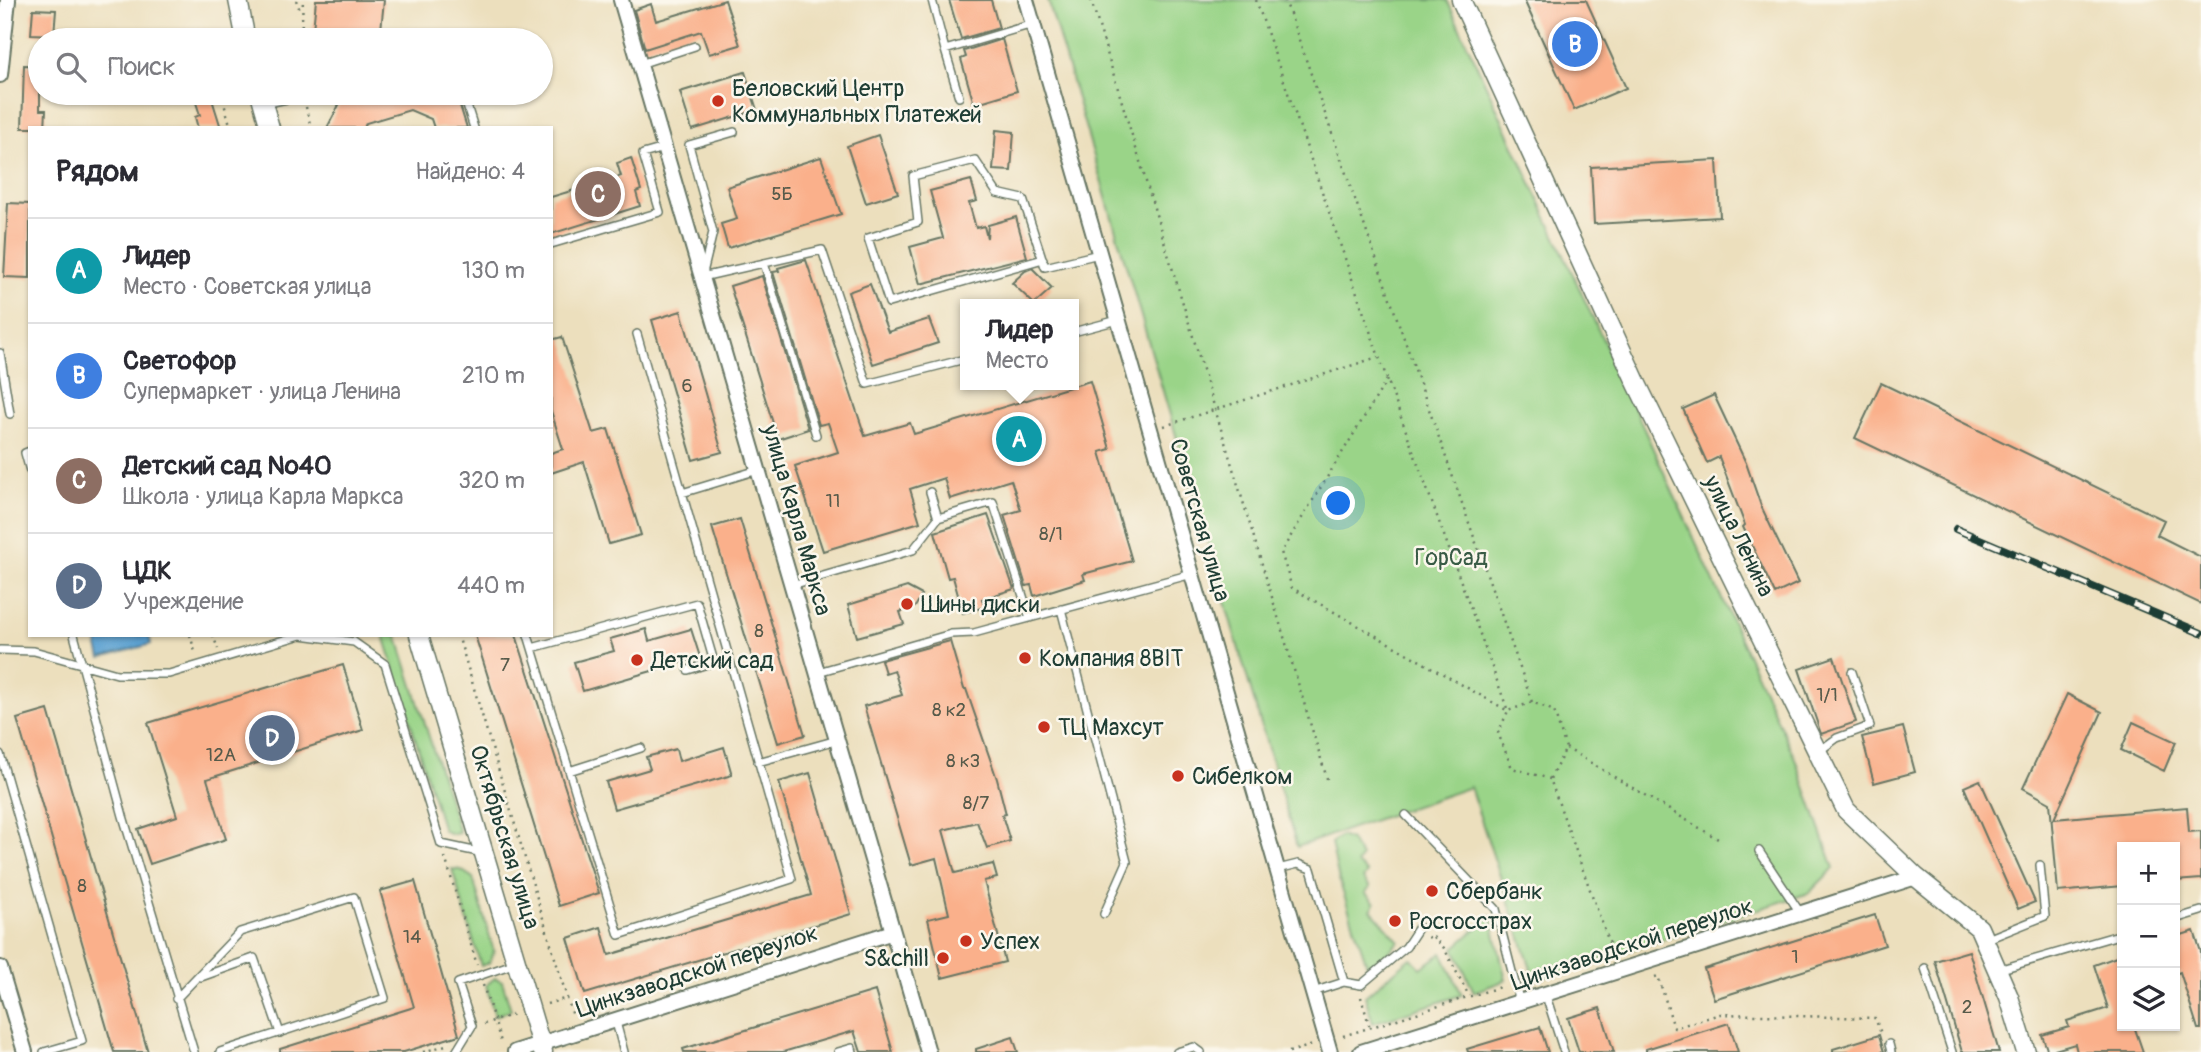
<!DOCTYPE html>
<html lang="ru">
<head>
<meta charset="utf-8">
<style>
  body { margin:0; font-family:Pangolin,sans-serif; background:#f2f2f3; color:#2b2b33 }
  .controls { position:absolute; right:21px; bottom:21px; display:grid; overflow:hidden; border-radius:0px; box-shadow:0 2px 5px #0004 }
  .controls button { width:63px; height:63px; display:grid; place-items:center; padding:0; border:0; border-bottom:2px solid #e1e1e2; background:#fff; color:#2b2b33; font:35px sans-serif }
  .you { position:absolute; left:1339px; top:504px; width:24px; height:24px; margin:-18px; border:5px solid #fff; border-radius:50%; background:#1a73e8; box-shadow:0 0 0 10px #1a73e833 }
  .badge { display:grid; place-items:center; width:46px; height:46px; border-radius:50%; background:#2563eb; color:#fff; font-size:23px; font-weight:700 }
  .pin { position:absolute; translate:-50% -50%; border:4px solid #fff; box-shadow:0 2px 7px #0006 }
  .popup { position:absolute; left:960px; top:299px; width:119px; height:91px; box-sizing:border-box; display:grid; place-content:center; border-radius:0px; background:#fff; filter:drop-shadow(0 2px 5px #0005); font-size:23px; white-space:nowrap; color:#7c7c81 }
  .popup b { font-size:26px; color:#2b2b33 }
  .popup::after { content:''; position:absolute; left:50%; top:100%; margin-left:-14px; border:14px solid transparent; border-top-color:#fff }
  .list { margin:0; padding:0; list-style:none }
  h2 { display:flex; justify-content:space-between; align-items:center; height:91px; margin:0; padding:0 28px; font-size:30px }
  h2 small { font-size:23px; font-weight:400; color:#7c7c81 }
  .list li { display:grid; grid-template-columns:46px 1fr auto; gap:21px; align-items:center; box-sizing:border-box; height:105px; padding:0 28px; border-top:2px solid #e1e1e2 }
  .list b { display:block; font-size:26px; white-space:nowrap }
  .list p { margin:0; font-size:23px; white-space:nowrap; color:#7c7c81 }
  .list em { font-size:23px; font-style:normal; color:#7c7c81 }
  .icon { flex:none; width:38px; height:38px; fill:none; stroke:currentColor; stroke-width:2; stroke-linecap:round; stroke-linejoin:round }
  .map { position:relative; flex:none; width:2201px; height:1052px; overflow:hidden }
  .search { position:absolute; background:#fff; box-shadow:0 2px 5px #0004; left:28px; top:28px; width:525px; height:77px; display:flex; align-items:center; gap:18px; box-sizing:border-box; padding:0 24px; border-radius:38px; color:#7c7c81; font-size:26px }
  .panel { position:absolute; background:#fff; box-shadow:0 2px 5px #0004; left:28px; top:126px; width:525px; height:511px; border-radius:0px }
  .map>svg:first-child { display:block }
  .green { fill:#9ad488; stroke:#5c885e; stroke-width:2 }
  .water { fill:#5ca1d1; stroke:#3e6f82; stroke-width:2 }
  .building { fill:#fab08b }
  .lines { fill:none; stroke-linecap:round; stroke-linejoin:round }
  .service-casing { stroke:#677664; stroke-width:10 }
  .minor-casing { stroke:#677664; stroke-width:18 }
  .tertiary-casing { stroke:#677664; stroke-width:21 }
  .path { stroke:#677664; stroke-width:2.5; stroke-dasharray:2 5; stroke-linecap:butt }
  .service { stroke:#fff; stroke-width:7 }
  .minor { stroke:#fff; stroke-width:14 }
  .tertiary { stroke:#fff; stroke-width:18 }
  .rail-casing { stroke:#1f3d34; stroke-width:8 }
  .rail { stroke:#fbf7ec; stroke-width:5; stroke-dasharray:16; stroke-linecap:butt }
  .poi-dot { fill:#c8321e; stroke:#fbf7ec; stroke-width:2.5 }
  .labels { text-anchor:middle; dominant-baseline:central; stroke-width:5; stroke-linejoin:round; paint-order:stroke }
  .number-label { font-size:19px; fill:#565a4a }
  .poi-label { font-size:23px; fill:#1f3d34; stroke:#fbf7ec; text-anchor:start }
  .street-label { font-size:23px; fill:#1f3d34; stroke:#fbf7ec }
  .park-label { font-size:23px; fill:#385b45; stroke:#fbf7ec }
</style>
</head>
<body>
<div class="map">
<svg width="2201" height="1052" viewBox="0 0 2201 1052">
  <rect width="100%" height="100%" fill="#fbf7ec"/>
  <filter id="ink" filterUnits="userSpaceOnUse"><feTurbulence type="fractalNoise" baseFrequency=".0143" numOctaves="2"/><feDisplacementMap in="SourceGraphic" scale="14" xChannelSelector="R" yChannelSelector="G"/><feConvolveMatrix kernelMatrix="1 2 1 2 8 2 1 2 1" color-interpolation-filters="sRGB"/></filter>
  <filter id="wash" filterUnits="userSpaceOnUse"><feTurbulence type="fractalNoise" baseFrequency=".00686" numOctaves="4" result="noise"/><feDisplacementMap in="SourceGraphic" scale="28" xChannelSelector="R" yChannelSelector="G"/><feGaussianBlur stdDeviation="1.57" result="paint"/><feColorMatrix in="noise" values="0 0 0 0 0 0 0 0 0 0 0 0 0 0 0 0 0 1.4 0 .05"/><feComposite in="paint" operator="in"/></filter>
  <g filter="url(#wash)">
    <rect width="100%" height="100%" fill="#ecdfbd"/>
    <path class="green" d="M1048,0H1447L1794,756L1834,868L1809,893L1535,980L1470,787L1297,847Z
      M384,635H397L459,832L451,834L443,830Z
      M1341,836L1350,840L1361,857L1357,864L1367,873L1363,879L1370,887L1365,893L1375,903L1371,910L1399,941L1383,958L1367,965L1339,880L1331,843Z
      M452,869L461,870L473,878L494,952L489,963L481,966Z
      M1491,916L1506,980L1474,992L1454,948Z
      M1442,953L1462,995L1373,1023L1365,996L1411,958L1421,968Z
      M495,978L502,981L511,1010L495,1016L486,985Z"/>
    <path class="water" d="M95,635H149L151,644L101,658Z"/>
    <g id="blocks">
      <path class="building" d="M316,0H384L380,40H312Z
        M725,0L740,45L709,54L701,31L645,49L634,10L651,4L656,21Z
        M949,0H991L999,28L961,39Z
        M1524,0H1586L1626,88L1574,110Z
        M33,9L56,10L54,35L31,34Z
        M1002,39L1017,91L974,104L961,59L966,57L964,51Z
        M24,65L40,66V110H46L45,128H22Z
        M745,72L757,110L692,130L680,92Z
        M193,93H210L221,128H198L195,117L200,115Z
        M370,93H433L435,100L436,93H456L467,128H434L431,119L410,110L366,123L364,128H327L341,101Z
        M996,130L1014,132L1011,171L993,170Z
        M878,135L898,193L866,203L847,146Z
        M821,157L841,214L728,248L721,224L737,219L727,187Z
        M631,158L641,190L636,192L640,206L551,234V197L621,176L617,163Z
        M1717,160L1720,217L1594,224L1591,167Z
        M971,180L977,201L969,203L976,228L984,226L987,238L988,225L1016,217L1027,257L920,284L910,247L943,238L930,191Z
        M8,203L30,204V278L4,277Z
        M806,260L865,436L910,423L914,434L1090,381L1110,449L1100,452L1132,561L1083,574L1085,580L1034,596L1031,585L1026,586L1004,515L1021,510L1011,480L950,499L944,478L910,489L920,522L823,551L795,466L838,452L828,423L819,425L773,272L779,271L778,268Z
        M1032,268L1052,288L1034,304L1012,283L1025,271Z
        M762,276L808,429L778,439L730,286Z
        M870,284L888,332L929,319L938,343L873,364L848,292Z
        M681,311L722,452L693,460L652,320Z
        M562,337L593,433L608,429L641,535L609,544L584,462L551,473V453L563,449L551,411V340Z
        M1881,383L2164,520L2157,535L2201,557V604L1855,438Z
        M1714,395L1746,463L1761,506L1798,583L1775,594L1743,527L1745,525L1719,457L1707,463L1683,409Z
        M988,515L1014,589L982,599L985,607L963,613L953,577L948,578L935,532Z
        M740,519L805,735L778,743L712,527Z
        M907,587L922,595L915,607L900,612L904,624L857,637L848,605Z
        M646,629L649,641L691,629L700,657L583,691L574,662L614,651L610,639Z
        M475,635H516L599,893L559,906Z
        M950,641L964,689H966L997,779L1006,814L1002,815L1010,841L987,848L977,822L943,830L955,873L993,864L997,878L984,881L1005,962L942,978L928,919L949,914L936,858L911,865L864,706L902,695L894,670L885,673L881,660Z
        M1834,657L1856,722L1821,734L1799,669Z
        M343,665L363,730L207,779L226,839L150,864L138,829L177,816L148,723Z
        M2067,694L2102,712L2054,819L2187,807L2189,832L2201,831V879L2175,881V847H2122V886L2058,892L2050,803L2023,788Z
        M48,710L148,1052H114L17,719Z
        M2133,722L2176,742L2164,771L2121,750Z
        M1903,727L1915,772L1874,783L1862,737Z
        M724,747L732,775L614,809L606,782L650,769L646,757L676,749L679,761Z
        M810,773L851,914L585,994L568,938L601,927L609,955L811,895L779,782Z
        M1980,780L2035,902L2018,909L1964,787Z
        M415,881L459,1035L404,1052H280V1049L414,1007L380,891Z
        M1875,915L1885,945L1714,999L1704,969Z
        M2194,931L2201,952V1029H2198L2180,972L2175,974V937Z
        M1969,951L1999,1052H1962L1935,961Z
        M2122,955V1026H2134L2143,1052H2077L2075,1044L2048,1052L2042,1035L2069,1027L2067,1021L2108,1008L2094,965Z
        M875,991L893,1052H861L854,1031L783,1052H684L683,1049Z
        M1600,1008L1614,1052H1579L1568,1018Z
        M1729,1023L1738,1052H1646V1049Z
        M1540,1027L1548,1052H1468L1467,1049Z
        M1879,1035L1884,1052H1833V1049Z
        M1013,1037L1018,1052H976V1049Z"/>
    </g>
  </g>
  <g filter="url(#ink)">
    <use href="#blocks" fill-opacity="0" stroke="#677664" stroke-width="2"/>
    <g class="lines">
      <g class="service-casing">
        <path id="service" d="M932,0L945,50L1033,24
          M945,50L959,97
          M640,64L695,46
          M463,93L474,128
          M264,104L313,93
          M734,132L689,145L713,232L702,277L822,250L867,384L965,359
          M551,244L660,212L643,154L664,148
          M1043,259L889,303L868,238L918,222L913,176L975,160L997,193L1023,199L1045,267L1099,254
          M764,263L816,435
          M1073,332L1118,320
          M0,353L10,414
          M30,451L25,453L30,471
          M930,492L938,518
          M682,493L758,470
          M792,585L913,550L938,518L993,502L1030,618
          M1061,609L1127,862L1104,914
          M74,635L123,816L194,1052
          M528,635L619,935L792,879L637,334
          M532,648L697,603L714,662L688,670
          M0,650L34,651L117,674H169L301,635L354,642L385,664L441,844L483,853
          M818,672L951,634L974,633L1192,574
          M1818,752L1837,738L1870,726L1852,672
          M0,754L82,1041L44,1052
          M758,762L837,740
          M569,771L641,748
          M1406,815L1496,909L1520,1003
          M1759,851L1801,914
          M1278,869L1298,864L1311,869L1344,982L1313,992
          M2175,919L2201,911
          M1985,940L2045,916L2040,865
          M1925,968L1952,1052
          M1998,970L2122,934
          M201,977L254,958L280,1033
          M1344,982L1361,985L1406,947L1419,927
          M1546,996L1564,1052
          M176,999L240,932L354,897L385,998L220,1052
          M616,1022L624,1052
          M1889,1044L1891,1052
          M456,1052L472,1026L458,983L516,963
          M838,1052L852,1048L853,1052
          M1177,1052L1194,1047L1201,1052"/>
      </g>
      <g class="minor-casing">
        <path id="minor" d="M621,0L928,1052
          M1026,0L1330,1052
          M0,75L8,0
          M0,968L25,1052
          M515,1052L893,932
          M1361,1052L1916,877"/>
      </g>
      <g class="tertiary-casing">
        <path id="tertiary" d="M238,0L246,40
          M1461,0L1637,384L1846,810L1916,877L1979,928L2009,997L2026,1052
          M260,93L270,128
          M419,635L543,1052"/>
      </g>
      <path class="path" d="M296,0L301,13
        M1091,0L1328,782
        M1256,0L1379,357L1508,711L1498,733L1512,768L1550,779
        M1285,0L1532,702
        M205,36L206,40
        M301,40L303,0
        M221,93L231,128
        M306,107L311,128
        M1387,380L1281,552L1292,588L1508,711L1532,702L1554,711L1566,748L1550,779L1610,945
        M1164,426L1378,357
        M190,635L196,655
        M213,635L218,649
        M458,635L567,998
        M1566,748L1718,839
        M445,857L477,965
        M1428,938L1431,935L1444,948L1469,996
        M1655,977L1658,976L1674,1028L1720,1014L1875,1018L1882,1036
        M483,985L502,1045
        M1361,997L1370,1028
        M547,1004L567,998L573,1016
        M484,1024L514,1014
        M1343,1036L1503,986
        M423,1052L446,1045
        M1289,1052L1313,1045"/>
      <use href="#service" class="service"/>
      <use href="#minor" class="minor"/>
      <use href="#tertiary" class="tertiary"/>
      <g class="rail-casing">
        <path id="rail" d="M1956,529L2201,633"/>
      </g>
      <use href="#rail" class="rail"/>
    </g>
  </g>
  <g class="poi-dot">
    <circle cx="718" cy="101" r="7"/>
    <circle cx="907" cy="604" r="7"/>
    <circle cx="1025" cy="658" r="7"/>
    <circle cx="637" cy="660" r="7"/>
    <circle cx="1044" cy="727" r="7"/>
    <circle cx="1178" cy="776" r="7"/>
    <circle cx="1432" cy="891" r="7"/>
    <circle cx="1395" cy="921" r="7"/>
    <circle cx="966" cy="941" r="7"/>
    <circle cx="943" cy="958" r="7"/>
  </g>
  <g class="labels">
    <g class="number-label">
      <text x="782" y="194">5Б</text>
      <text x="687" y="386">6</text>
      <text x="833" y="501">11</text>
      <text x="1051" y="534">8/1</text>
      <text x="759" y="631">8</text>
      <text x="505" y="665">7</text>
      <text x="1827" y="695">1/1</text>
      <text x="949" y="710">8 к2</text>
      <text x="221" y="755">12А</text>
      <text x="963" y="761">8 к3</text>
      <text x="976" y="803">8/7</text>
      <text x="82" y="886">8</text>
      <text x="412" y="937">14</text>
      <text x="1795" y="957">1</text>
      <text x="1967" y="1007">2</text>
    </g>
    <g class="poi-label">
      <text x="732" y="88">Беловский Центр<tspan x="732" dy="26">Коммунальных Платежей</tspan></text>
      <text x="921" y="604">Шины диски</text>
      <text x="1039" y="658">Компания 8BIT</text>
      <text x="651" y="660">Детский сад</text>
      <text x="1058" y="727">ТЦ Махсут</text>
      <text x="1192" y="776">Сибелком</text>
      <text x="1446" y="891">Сбербанк</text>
      <text x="1409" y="921">Росгосстрах</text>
      <text x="980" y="941">Успех</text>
      <text x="929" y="958" text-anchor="end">S&amp;chill</text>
    </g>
    <g class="street-label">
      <text transform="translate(797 520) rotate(74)">улица Карла Маркса</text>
      <text transform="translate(1200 520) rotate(74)">Советская улица</text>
      <text transform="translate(1739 536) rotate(64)">улица Ленина</text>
      <text transform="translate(505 837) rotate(73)">Октябрьская улица</text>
      <text transform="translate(1632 944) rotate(-18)">Цинкзаводской переулок</text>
      <text transform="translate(697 971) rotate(-18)">Цинкзаводской переулок</text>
    </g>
    <g class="park-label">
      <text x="1451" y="557">ГорСад</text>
    </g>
  </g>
</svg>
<div class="controls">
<button>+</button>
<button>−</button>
<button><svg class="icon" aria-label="layers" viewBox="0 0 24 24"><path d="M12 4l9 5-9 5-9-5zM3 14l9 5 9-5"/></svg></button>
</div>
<div class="you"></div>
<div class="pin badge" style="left:1019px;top:439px;background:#0f9aa8">A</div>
<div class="popup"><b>Лидер</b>Место</div>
<div class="pin badge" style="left:1575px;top:44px;background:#3f7fe0">B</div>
<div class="pin badge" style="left:598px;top:194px;background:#8d6e63">C</div>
<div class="pin badge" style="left:272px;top:738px;background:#5c6f8a">D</div>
<div class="search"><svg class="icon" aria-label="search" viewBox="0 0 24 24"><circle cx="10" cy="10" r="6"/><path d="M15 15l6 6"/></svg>Поиск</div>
<section class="panel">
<h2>Рядом<small>Найдено: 4</small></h2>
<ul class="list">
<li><span class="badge" style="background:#0f9aa8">A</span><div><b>Лидер</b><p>Место · Советская улица</p></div><em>130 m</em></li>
<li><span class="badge" style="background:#3f7fe0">B</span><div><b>Светофор</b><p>Супермаркет · улица Ленина</p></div><em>210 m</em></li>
<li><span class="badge" style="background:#8d6e63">C</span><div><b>Детский сад №40</b><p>Школа · улица Карла Маркса</p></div><em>320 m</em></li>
<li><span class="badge" style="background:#5c6f8a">D</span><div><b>ЦДК</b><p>Учреждение</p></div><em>440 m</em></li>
</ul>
</section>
</div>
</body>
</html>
